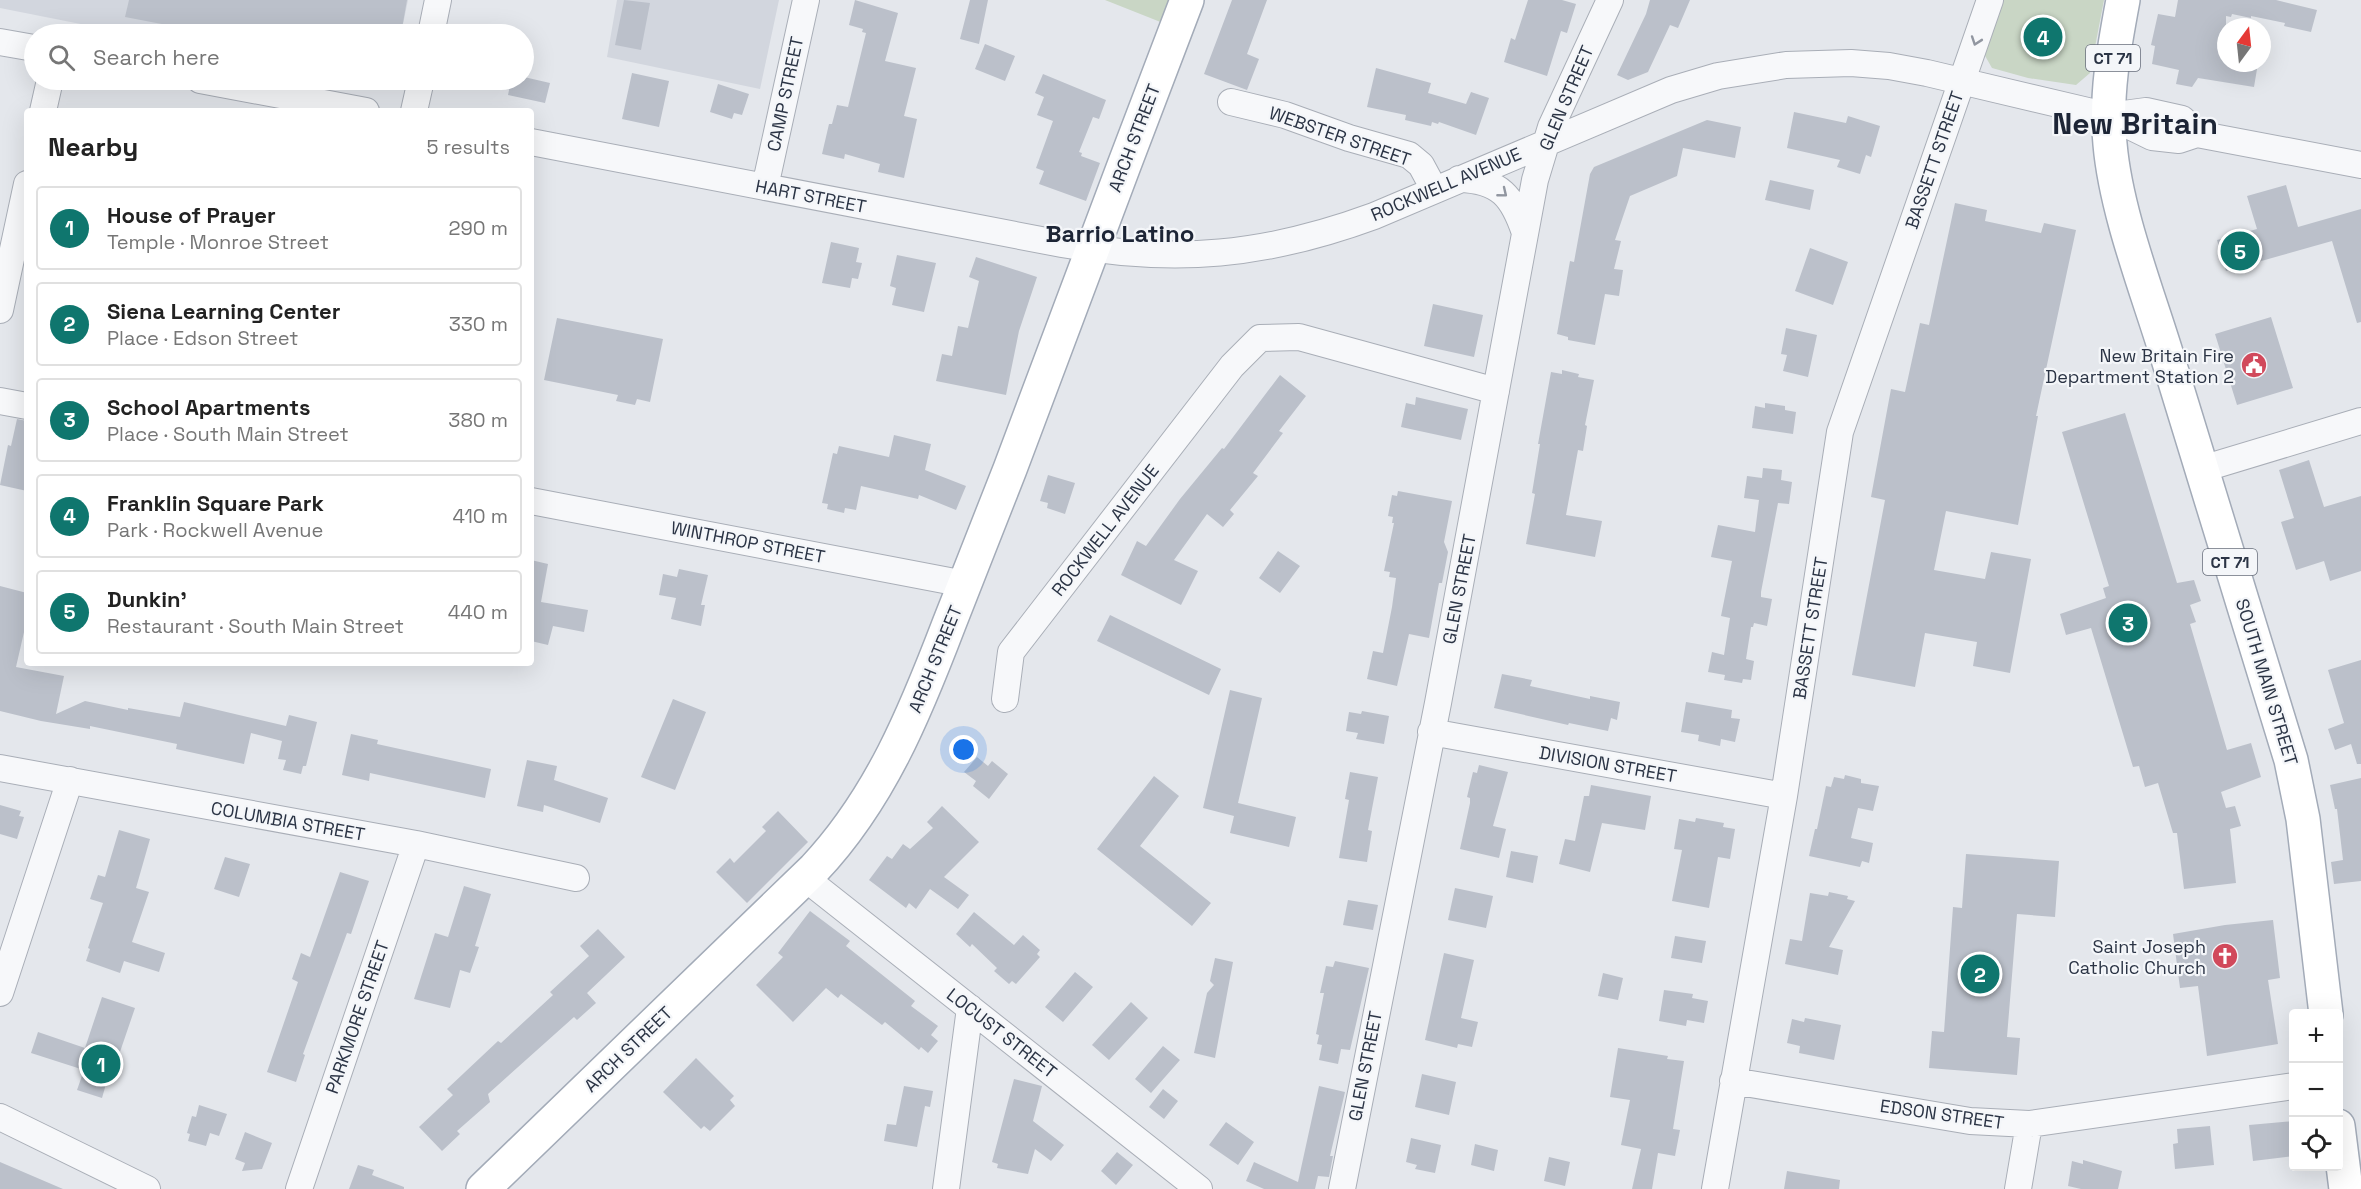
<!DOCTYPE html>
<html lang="en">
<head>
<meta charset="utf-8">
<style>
  body { margin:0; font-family:"Space Grotesk",sans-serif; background:#f2f2f2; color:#222 }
  .controls { position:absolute; right:18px; bottom:18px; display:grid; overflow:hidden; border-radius:6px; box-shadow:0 6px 24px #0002 }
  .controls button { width:54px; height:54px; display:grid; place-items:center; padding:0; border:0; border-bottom:2px solid #e0e0e0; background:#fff; color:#222; font:30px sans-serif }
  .compass { position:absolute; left:2217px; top:18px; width:54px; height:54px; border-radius:50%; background:#fff; box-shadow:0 6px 24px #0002; rotate:15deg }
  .you { position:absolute; left:964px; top:750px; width:21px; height:21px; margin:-15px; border:4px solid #fff; border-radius:50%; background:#1a73e8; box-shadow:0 0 0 9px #1a73e833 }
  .badge { display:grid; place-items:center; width:39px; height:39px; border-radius:50%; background:#0f766e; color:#fff; font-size:20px; font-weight:700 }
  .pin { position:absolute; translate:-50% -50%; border:3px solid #fff; box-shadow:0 2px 6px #0006 }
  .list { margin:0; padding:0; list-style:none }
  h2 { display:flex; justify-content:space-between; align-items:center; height:78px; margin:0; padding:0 24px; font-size:26px }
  h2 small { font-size:20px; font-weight:400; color:#767676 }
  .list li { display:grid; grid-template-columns:39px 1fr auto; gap:18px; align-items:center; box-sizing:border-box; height:84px; margin:0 12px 12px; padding:0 12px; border:2px solid #e0e0e0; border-radius:6px }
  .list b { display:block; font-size:22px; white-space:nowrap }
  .list p { margin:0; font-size:20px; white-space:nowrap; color:#767676 }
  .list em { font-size:20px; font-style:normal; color:#767676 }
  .icon { flex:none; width:33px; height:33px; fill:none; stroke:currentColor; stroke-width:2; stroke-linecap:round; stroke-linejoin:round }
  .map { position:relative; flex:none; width:2361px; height:1189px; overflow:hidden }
  .search { position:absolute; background:#fff; box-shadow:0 6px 24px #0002; left:24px; top:24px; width:510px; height:66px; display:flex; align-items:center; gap:15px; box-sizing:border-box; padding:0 21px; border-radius:33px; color:#767676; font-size:22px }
  .panel { position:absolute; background:#fff; box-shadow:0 6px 24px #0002; left:24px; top:108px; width:510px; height:558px; border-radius:6px }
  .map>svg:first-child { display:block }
  .built { fill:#d2d6de }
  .green { fill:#c9d6c5 }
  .building { fill:#bbc0ca }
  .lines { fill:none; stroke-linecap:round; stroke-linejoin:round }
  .minor-casing { stroke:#a9aeb7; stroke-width:28 }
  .major-casing { stroke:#a3abb8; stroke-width:36 }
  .minor { stroke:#f7f8fa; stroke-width:26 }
  .major { stroke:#fff; stroke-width:33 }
  .oneway { stroke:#9196a0 }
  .labels { text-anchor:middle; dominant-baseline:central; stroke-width:4.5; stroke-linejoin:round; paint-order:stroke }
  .shield { fill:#f4f6f9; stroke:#676e7b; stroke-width:1.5 }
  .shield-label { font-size:16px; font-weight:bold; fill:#2b3445 }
  .street-label { font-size:18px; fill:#2b3445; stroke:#f4f6f9 }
  .poi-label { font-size:18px; fill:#2b3445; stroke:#f4f6f9; text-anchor:end }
  .district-label { font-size:24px; font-weight:bold; fill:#1d2536; stroke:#f4f6f9 }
  .town-label { font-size:30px; font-weight:bold; fill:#1d2536; stroke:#f4f6f9 }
</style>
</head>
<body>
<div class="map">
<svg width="2361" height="1189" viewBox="0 0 2361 1189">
  <rect width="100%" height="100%" fill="#e4e7ec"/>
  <path class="built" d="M0,0H408L401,34H131L0,8Z
    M617,0H779L760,89L607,57Z
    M350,80H391L390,88Z"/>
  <path class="green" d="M1105,0H1172L1163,23Z
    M2003,0H2104L2090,73L2076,85L2028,78L1992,68L1984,54Z"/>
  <path class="building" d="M129,0H407L401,34H214L125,17Z
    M624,0L650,3L641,50L615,45Z
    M855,0L898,13L885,61L916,68L904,116L917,119L904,178L878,172L880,164L845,154L844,159L822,154L829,124H832L837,105L848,107L866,33L862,32L863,29L849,25Z
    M970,0H988L979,44L960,39Z
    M1232,0H1267L1247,54L1259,59L1247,90L1204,74Z
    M1528,0H1562L1576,4L1567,33L1561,31L1547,76L1504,62L1511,38L1515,40Z
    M1650,0H1690L1678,28L1670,25L1648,72L1628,80L1617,75L1646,14Z
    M2178,0H2276L2317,10L2311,32L2284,26L2285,23L2251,16V18L2232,14L2231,17L2226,16V63H2258L2254,87L2198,78L2192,87L2176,84L2179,70L2152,64L2155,46L2151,45L2158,14L2175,17Z
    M985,44L1015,56L1005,81L975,69Z
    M1376,68L1431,83L1428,93L1466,104L1471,92L1489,98L1476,135L1439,122L1438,124L1432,122L1431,126L1405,120L1406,115L1367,107Z
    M632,73L669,81L659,127L622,119Z
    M1043,74L1106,100L1099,119L1093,117L1079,152L1082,153L1081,156L1100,163L1086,201L1039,184L1044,171L1036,168L1053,121L1037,115L1044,97L1035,93Z
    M524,77L550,83L545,103L508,95L511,80H524Z
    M718,84L749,94L742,115L734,113L732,119L710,112Z
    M1794,112L1846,123L1848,116L1880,126L1871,157L1866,155L1860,174L1837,167L1840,160L1787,148Z
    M1707,120L1741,127L1735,158L1683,148L1677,176L1630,196L1615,240L1621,241L1614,269L1623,270L1619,296L1605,294L1595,345L1568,340V337L1557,334L1570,261L1574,262L1590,174L1594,167Z
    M1770,180L1814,190L1810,210L1765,200Z
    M2286,185L2298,227L2361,209V322L2357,323L2332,241L2226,271L2217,240L2257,229L2247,196Z
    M1955,203L1987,210L1985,221L2041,233L2044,223L2076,230L2036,416H2038L2018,525L1946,511L1934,570L1985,579L1991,552L2031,559L2010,673L1973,666L1977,642L1925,633L1915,687L1852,675L1885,500L1871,497L1891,389L1905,392L1920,323L1929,325Z
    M831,242L859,248L856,262L862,263L858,279L852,278L850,288L822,283Z
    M1810,248L1848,262L1833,305L1795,291Z
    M897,255L936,263L924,312L892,305L896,288L890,286Z
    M976,257L1037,277L1019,331L1006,395L936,381L942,354L952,356L958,326L968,328L979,281L969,277Z
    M1433,304L1483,315L1474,357L1424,346Z
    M2271,317L2293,388L2237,405L2215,334Z
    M557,318L663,339L650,402L637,399L635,405L616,401L618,395L544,380Z
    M1786,328L1817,335L1808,377L1783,371L1787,355L1781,354Z
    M1562,370L1579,374L1578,377L1594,380L1585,425L1587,426L1583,451L1578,450L1566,515L1602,521L1595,557L1526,544L1535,494L1532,493L1540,444H1538L1551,372L1562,374Z
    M1280,375L1306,396L1279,431L1283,433L1253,473L1258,476L1230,510L1234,514L1223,527L1207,514L1174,560L1198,571L1181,605L1121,575L1137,541L1146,546L1180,499L1222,448L1224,449Z
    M1416,397L1468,409L1461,440L1401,427L1406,403L1415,405Z
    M1765,403L1785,406V410L1796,412L1793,434L1752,428L1755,406L1765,408Z
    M2125,413L2177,583L2194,580L2201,601L2190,605L2196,622L2190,624L2227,750L2251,743L2261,777L2221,792L2226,808L2235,806L2241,826L2230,829L2236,883L2184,889L2177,833H2173L2158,783L2145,787L2139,766L2133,767L2091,628L2066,635L2060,614L2106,598L2103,588L2109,586L2062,432Z
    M17,419L27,421V491L0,485L8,445L11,446Z
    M894,435L931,444L925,470L966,486L956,510L919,495L918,499L861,486L856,510L845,508L844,513L827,509L828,504L822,503L833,453L837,454L839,446L889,457Z
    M2309,460L2324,507L2361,496V571L2330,581L2324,561L2296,570L2281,522L2294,518L2279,470Z
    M1763,468L1782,470L1781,480L1792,482L1789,504L1778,503L1761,592V597L1772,599L1767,626L1754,623L1753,627H1751L1746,659L1754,661L1751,680L1743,679L1742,683L1724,680L1725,675L1708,672L1712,652L1724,655L1730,618L1721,616L1732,561L1711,557L1718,525L1755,532L1759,500L1744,498L1747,476L1762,478Z
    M1048,475L1075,483L1065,514L1047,508L1048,503L1040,501Z
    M1398,491L1452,501L1444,542L1448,552L1442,583H1439L1429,638L1409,634L1397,686L1367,679L1373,651L1383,653L1392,607L1396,578L1389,577L1390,572L1384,571L1394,523H1392L1393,517L1388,516L1392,495L1397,496Z
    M1278,551L1300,566L1280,593L1259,578Z
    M531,560L548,564L541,602L588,610L584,632L553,626L548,645L531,641Z
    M679,569L708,575L701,605H705L701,626L671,619L676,598L659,595L663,574L677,577Z
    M0,586L27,593V619L16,667L64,676L56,714L85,701L128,710V708L180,717L184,702L286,726L289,715L317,722L306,766H303L301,774L283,770L286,760L278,759L282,741L251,733L244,764L176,749L177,744L90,726V729L41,721L0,711Z
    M1110,615L1221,669L1209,695L1097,641Z
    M2361,660V764H2357L2351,744L2335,750L2328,729L2344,723L2328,670Z
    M1502,674L1532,680L1530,686L1590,699V696L1620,702L1617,720L1611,718L1608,731L1569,723L1568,725L1494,708Z
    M1230,690L1262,698L1238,803L1296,817L1289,847L1230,833L1234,816L1203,808Z
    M673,699L706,712L675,790L641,777Z
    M1686,702L1732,710L1731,718L1740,719L1735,742L1721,739L1720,746L1698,741L1699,735L1681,732Z
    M1362,711L1389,716L1384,744L1356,739L1358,733L1346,731L1349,712L1361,714Z
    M351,734L378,740L377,744L491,769L485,798L370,773L369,781L342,775Z
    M977,757L988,766L992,761L1008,774L989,799L973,786L976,781L964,772Z
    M527,760L557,766L554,780L608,798L600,823L544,805L543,812L517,806Z
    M1479,765L1508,772L1493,826L1506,829L1499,858L1460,849L1470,803V798L1467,797L1473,772L1477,773Z
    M1350,772L1378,777L1368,830L1372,831L1367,862L1339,858L1349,800L1345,799Z
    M1845,775L1861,779V783L1879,786L1873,811L1858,808L1851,838L1873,843L1869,863L1862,861L1860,867L1809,856L1815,829H1817L1826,786L1831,787L1834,777L1844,779Z
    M1154,776L1179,796L1140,846L1211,903L1192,926L1097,849Z
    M2361,778V881L2334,884L2331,862L2343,860L2337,809H2335L2330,785Z
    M1591,785L1651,796L1645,830L1602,823L1590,872L1559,864L1565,839L1575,841L1584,796H1589Z
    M0,805L21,811L19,816L24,817L17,839L0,834Z
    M942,806L979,842L944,877L969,895L958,909L930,889L916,909L909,903L906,908L869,880L887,856L892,859L903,844L910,849L933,828L927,822Z
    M778,811L808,842L747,903L716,872L730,858L734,863L766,831L762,827Z
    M1696,818L1724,823L1723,827L1735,829L1730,859L1718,857L1709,908L1672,901L1682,850L1674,849L1679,819L1695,822Z
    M119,830L150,839L136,888L149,892L132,942L165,953L159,972L124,961L120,973L86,961L90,949L88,948L103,903L90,899L98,875L105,877Z
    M1511,851L1538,856L1533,883L1506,877Z
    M1966,854L2059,861L2055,917L2017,914L2007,1037L2020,1038L2017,1075L1929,1068L1932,1031L1944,1032L1953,907L1962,908Z
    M225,857L250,864L239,897L214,889Z
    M340,872L369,881L351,934L347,933L303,1054L305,1055L296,1082L267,1072L298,982L292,979L301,953L310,957Z
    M464,886L491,894L475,946L479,947L470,973L460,970L450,1008L414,999L435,933L448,937Z
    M1455,888L1493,896L1486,928L1448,920Z
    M1829,892L1848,896L1847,899L1855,901L1829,947L1843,950L1838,975L1785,964L1790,939L1802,941L1810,893L1828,896Z
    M1348,900L1378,905L1373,930L1343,925Z
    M810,911L850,941L846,946L915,1001L911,1006L938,1026L931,1035L938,1041L928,1053L921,1047L919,1050L885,1022L882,1025L841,994L838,998L826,988L793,1022L756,985L783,957L778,953Z
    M974,912L1014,945L1023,935L1040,950L1037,954L1040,957L1016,984L1012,981L1009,984L994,971L997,968L972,944L970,947L956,934Z
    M2273,920L2280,978L2268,980L2278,1044L2207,1056L2198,986L2180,988L2173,934L2225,925Z
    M598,929L625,957L587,993L596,1003L577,1020L574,1017L488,1094L490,1102L457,1131L460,1134L442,1151L419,1127L453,1095L447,1089L498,1041L501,1043L553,995L550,992L589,956L580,946Z
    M1675,936L1706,941L1702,963L1671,958Z
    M1444,953L1474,960L1461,1018L1478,1022L1472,1047L1458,1044L1457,1048L1425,1040Z
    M1215,958L1233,962L1215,1058L1194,1053L1207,993L1214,985L1210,981Z
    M1335,961L1369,968L1350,1050L1341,1049L1338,1064L1319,1060L1322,1045L1317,1044L1319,1035L1316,1034L1324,993H1320L1326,966L1333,967Z
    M1075,972L1093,987L1063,1022L1045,1007Z
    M1603,973L1623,978L1618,1000L1598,996Z
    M1664,990L1693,994L1692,998L1708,1001L1704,1023L1687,1020L1686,1026L1659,1021Z
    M102,997L135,1008L109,1084H106L102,1098L77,1090L84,1070L31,1053L38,1032L85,1048Z
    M1131,1002L1148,1018L1109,1060L1092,1045Z
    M1805,1018L1841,1025L1834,1060L1799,1053L1800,1046L1787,1043L1792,1019L1804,1022Z
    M1163,1046L1180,1060L1151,1093L1135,1079Z
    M1618,1048L1668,1056L1667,1059L1684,1061L1673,1129L1680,1130L1675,1156L1658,1153L1652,1189H1632L1641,1149L1621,1145L1630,1100L1610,1097Z
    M696,1058L734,1096L730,1100L735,1106L710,1131L704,1126L701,1129L663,1092Z
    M1422,1074L1456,1082L1449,1115L1415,1107Z
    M1014,1079L1042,1086L1033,1121L1064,1145L1051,1161L1035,1149L1028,1174L997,1168L998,1164L992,1162Z
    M904,1086L933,1091L930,1107L925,1106L917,1147L884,1141L887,1124L896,1125Z
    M1319,1086L1345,1092L1330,1156H1333L1329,1177L1318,1176L1315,1189H1264L1246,1181L1254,1162L1298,1182Z
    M1163,1089L1178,1101L1164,1119L1149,1107Z
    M199,1105L227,1114L219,1136L210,1133L206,1146L188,1141L190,1134L187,1133L192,1116L196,1117Z
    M2294,1121V1156L2253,1161L2249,1125Z
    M1226,1122L1254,1142L1238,1165L1209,1145Z
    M2210,1126L2214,1165L2175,1169L2173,1144L2178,1143L2177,1129Z
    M245,1132L272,1143L262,1169L242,1171L245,1163L235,1159Z
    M1411,1138L1441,1145L1435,1173L1415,1169L1417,1165L1406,1162Z
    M1475,1144L1498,1150L1494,1171L1471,1165Z
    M1117,1152L1133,1165L1116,1185L1101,1171Z
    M1549,1157L1570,1162L1565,1186L1544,1181Z
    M2083,1160L2122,1171L2118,1189H2081L2068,1186L2072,1161L2083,1164Z
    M0,1162L63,1189H0Z
    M358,1165L374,1170L372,1175L404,1187V1189H349Z
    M1787,1171L1840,1180L1839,1189H1784Z"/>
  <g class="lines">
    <g class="minor-casing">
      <path id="minor" d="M431,34L438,0
        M0,42L34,48
        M200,80L366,111
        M1231,102L1285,115L1349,138L1409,155L1421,165L1434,189
        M43,111L50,80
        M414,111L421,80
        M2109,116L2146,111L2182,119L2197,134
        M531,142L1062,244C1176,264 1265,256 1374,216L1671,90L1718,76L1786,65L1851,63L1889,66L1927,73L2109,116L2152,137L2179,140L2197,134L2361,165
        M1459,179C1500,180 1513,197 1525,233
        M765,187L806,0
        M0,310L27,184
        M0,401L27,406
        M2202,469L2361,421
        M531,501L965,584
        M1005,699L1011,652L1232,366L1260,338L1299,337L1496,391
        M1431,732L1784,796
        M0,768L416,844L576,878
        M805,878L1199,1189
        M0,993L70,780
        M1733,1081L1970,1121L2029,1124L2294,1086
        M0,1117L147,1189
        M299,1189L416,844
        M946,1189L970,1008
        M1342,1189L1438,703L1535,180L1551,127L1610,0
        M1715,1189L1784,796L1840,432L1990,0
        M2018,1189L2029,1124"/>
    </g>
    <g class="major-casing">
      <path id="major" d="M2123,0C2114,48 2105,96 2110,144C2116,213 2148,293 2168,359C2208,493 2251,626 2291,760L2303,819L2326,1014
        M2338,1126L2346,1189
        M483,1189L814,869C880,799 915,713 949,624C969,572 990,521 1010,469C1069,312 1127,156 1187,0"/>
    </g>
    <use href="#minor" class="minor"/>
    <use href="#major" class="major"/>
  </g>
  <defs><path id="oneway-chevron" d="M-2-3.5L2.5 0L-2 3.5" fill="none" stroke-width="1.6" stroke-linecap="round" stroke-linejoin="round" transform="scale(1.5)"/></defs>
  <g class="oneway">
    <use href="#oneway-chevron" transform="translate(1976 41) rotate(109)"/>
    <use href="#oneway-chevron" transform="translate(1503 193) rotate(39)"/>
  </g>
  <defs>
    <g id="civic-disc" transform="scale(1.35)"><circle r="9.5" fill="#d1495b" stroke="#f4f6f9"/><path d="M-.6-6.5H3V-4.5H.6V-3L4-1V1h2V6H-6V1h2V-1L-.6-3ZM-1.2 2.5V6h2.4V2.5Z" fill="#fff"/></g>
    <g id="church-disc" transform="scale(1.35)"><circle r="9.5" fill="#d1495b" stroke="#f4f6f9"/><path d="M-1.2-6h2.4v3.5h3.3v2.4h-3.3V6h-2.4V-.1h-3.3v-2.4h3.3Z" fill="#fff"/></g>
  </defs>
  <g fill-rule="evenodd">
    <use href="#civic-disc" x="2254" y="365"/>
    <use href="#church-disc" x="2225" y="956"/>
  </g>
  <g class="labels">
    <g class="shield">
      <rect x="2086" y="45" width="54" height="26" rx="4.5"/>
      <rect x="2203" y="549" width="54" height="26" rx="4.5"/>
    </g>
    <g class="shield-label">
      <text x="2113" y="58">CT 71</text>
      <text x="2230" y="562">CT 71</text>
    </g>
    <g class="street-label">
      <text transform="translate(785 94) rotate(-78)">CAMP STREET</text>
      <text transform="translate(1566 98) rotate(-67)">GLEN STREET</text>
      <text transform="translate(1340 136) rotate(19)">WEBSTER STREET</text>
      <text transform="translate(1134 138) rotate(-69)">ARCH STREET</text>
      <text transform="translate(1934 160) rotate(-71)">BASSETT STREET</text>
      <text transform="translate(1446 184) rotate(-23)">ROCKWELL AVENUE</text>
      <text transform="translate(811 196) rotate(11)">HART STREET</text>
      <text transform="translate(1105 530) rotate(-52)">ROCKWELL AVENUE</text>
      <text transform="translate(748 542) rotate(11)">WINTHROP STREET</text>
      <text transform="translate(1459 589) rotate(-79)">GLEN STREET</text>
      <text transform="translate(1810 628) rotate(-81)">BASSETT STREET</text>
      <text transform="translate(935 659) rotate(-68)">ARCH STREET</text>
      <text transform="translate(2267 682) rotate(73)">SOUTH MAIN STREET</text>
      <text transform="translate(1608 764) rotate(10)">DIVISION STREET</text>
      <text transform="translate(288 821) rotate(10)">COLUMBIA STREET</text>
      <text transform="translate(357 1017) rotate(-71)">PARKMORE STREET</text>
      <text transform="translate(1002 1033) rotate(38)">LOCUST STREET</text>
      <text transform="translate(628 1049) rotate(-44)">ARCH STREET</text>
      <text transform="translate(1365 1066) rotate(-79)">GLEN STREET</text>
      <text transform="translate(1942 1114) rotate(8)">EDSON STREET</text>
    </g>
    <g class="poi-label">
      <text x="2234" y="355">New Britain Fire<tspan x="2234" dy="21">Department Station 2</tspan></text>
      <text x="2206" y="946">Saint Joseph<tspan x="2206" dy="21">Catholic Church</tspan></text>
    </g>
    <g class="district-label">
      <text x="1120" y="233">Barrio Latino</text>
    </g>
    <g class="town-label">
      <text x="2135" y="123">New Britain</text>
    </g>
  </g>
</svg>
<div class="controls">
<button>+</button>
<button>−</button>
<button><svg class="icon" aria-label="locate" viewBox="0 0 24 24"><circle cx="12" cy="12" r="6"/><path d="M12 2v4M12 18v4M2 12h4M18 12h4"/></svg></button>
</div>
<svg class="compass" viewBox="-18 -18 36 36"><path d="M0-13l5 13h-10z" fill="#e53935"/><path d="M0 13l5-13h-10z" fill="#767676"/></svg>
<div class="you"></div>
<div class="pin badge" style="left:101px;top:1064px">1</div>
<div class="pin badge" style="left:1980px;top:974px">2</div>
<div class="pin badge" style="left:2128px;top:623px">3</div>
<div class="pin badge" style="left:2043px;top:37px">4</div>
<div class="pin badge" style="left:2240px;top:251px">5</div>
<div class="search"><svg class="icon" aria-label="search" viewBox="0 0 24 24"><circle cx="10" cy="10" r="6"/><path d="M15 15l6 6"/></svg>Search here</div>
<section class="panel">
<h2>Nearby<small>5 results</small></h2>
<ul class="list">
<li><span class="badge">1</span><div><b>House of Prayer</b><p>Temple · Monroe Street</p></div><em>290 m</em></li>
<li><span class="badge">2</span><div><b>Siena Learning Center</b><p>Place · Edson Street</p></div><em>330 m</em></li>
<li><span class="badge">3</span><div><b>School Apartments</b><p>Place · South Main Street</p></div><em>380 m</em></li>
<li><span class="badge">4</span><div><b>Franklin Square Park</b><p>Park · Rockwell Avenue</p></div><em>410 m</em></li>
<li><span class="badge">5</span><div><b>Dunkin'</b><p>Restaurant · South Main Street</p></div><em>440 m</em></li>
</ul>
</section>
</div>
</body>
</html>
